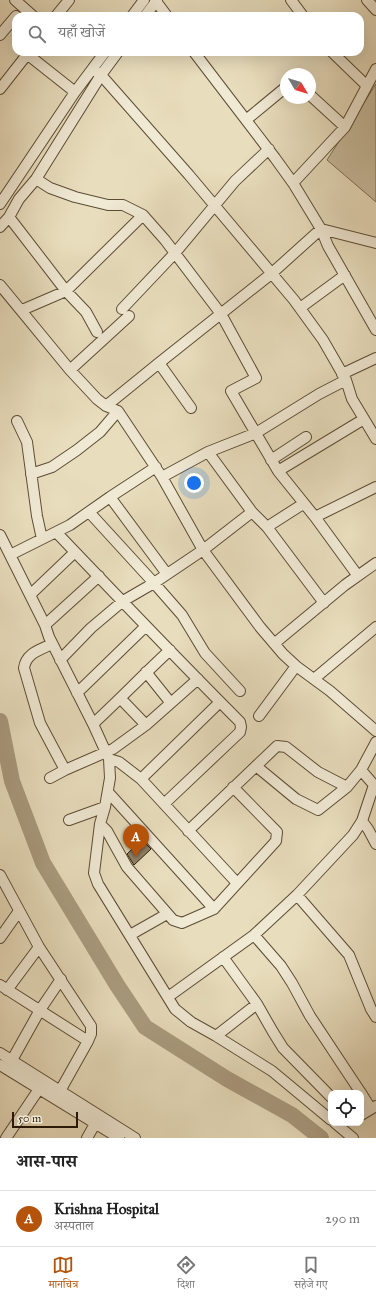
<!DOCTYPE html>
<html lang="hi">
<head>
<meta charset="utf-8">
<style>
  body { margin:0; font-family:"IM FELL Great Primer","Noto Serif Devanagari",serif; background:#f6f6f6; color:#222 }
  .controls { position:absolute; right:12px; bottom:12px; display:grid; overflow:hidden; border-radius:8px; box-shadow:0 4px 16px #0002 }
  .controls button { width:36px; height:36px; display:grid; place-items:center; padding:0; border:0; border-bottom:1px solid #e0e0e0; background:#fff; color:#222; font:20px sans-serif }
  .compass { position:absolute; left:280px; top:68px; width:36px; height:36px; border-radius:50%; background:#fff; box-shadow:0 4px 16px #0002; rotate:128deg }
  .scale { position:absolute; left:12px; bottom:10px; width:66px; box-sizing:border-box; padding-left:4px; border:2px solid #2e1b07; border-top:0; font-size:11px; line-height:14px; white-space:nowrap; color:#2e1b07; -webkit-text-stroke:3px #f0e9d4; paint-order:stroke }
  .you { position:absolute; left:194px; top:483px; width:14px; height:14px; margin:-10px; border:3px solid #fff; border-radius:50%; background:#1a73e8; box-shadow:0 0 0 6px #1a73e833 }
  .badge { display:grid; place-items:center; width:26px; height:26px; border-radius:50%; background:#b45309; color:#fff; font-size:13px; font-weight:700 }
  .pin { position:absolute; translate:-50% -33px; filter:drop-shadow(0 1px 2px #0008) }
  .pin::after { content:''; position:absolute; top:21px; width:14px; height:12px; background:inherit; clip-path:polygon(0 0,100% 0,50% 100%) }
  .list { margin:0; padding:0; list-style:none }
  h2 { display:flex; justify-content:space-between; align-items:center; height:52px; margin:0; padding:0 16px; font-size:17px }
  h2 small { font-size:13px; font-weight:400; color:#767676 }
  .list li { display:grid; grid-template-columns:26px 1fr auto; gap:12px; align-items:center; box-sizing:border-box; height:56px; padding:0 16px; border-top:1px solid #e0e0e0 }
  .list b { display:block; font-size:15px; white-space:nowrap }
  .list p { margin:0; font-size:13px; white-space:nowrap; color:#767676 }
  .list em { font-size:13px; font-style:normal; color:#767676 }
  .icon { flex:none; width:22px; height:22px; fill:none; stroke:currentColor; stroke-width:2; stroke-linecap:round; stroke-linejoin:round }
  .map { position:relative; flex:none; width:376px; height:1138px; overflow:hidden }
  .search { position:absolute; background:#fff; box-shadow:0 4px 16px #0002; left:12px; right:12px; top:12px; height:44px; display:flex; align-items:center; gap:10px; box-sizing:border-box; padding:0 14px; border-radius:12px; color:#767676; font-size:15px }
  .sheet { height:108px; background:#fff }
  nav { display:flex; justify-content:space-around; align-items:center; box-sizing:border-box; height:56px; border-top:1px solid #e0e0e0; background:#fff; font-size:11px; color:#767676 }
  nav a { display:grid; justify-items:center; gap:2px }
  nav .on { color:#b45309 }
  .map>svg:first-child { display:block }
  .green { fill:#c8bc9e; stroke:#7b6c52 }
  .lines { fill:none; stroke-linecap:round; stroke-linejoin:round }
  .river { stroke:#a99b7f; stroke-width:16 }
  .building { fill:#8f8066; stroke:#2e1b07 }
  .minor-casing { stroke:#5c4c34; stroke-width:12 }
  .minor { stroke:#f0e9d4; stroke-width:10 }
</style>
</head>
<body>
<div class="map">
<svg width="376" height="1138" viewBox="0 0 376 1138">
  <rect width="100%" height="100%" fill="#e8ddbd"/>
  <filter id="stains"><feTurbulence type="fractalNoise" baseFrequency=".005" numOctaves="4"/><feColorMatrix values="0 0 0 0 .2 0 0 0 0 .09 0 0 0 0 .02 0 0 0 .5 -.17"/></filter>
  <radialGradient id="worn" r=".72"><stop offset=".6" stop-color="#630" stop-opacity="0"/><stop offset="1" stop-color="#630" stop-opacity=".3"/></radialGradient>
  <path class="green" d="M376,84V202L327,160Z"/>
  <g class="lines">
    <path class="river" d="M0,721L12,781L43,863L117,985L145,1027L227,1079L292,1115L321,1138"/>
  </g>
  <path class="building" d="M142,840L151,849L134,865L127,854Z"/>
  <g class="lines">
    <g class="minor-casing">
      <path id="minor" d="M15,0L33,16
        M155,0L167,16
        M291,0L303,16
        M367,0L376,10
        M56,16L69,0
        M132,16L144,0
        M145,16L157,0
        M0,35L16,16
        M194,52L275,158L293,183L321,229L328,246L376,330
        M332,52L366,85
        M27,54L75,92
        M93,68L101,75L189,175L294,300L323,340L346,380L352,399L376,439
        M0,89L29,52
        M310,95L345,127
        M246,120L286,87
        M36,179L50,188L75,197L108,205H123L143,215L165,240L221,314L256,378L231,391L278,471L315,517L358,576
        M293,183L345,127L376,69
        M0,204L75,92L105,52
        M9,217L66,291L86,312L97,332
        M0,227L9,217L19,199L36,179L101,75L118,52
        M0,285L70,370L97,399L106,406L118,411L162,477L203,550L260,627L283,654L296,666L330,691L376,731
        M300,308L345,275
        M122,309L175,253L235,181L269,149
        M22,310L66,291L143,215
        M159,363L191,408
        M70,370L129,316
        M342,374L376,358
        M106,406L159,363L271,274L321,229L376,243
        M17,421L27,442L37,516L42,539
        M208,452L252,512
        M271,460L306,437
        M278,471L364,419
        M31,474L52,467L77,450L100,432L118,411
        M162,477L208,452L256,433L319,394L346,380
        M110,497L167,574
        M89,512L154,583L182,615L205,653L240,691
        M315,517L376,487
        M267,527L303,504
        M56,532C117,596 178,660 240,722L241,727L240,732L164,804
        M0,535L45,625L49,637L93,724L109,759L110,778L105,807L100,824L94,873L98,884L175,1009L191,1022L216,1036L272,1071L331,1120
        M10,555L70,525L110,497L156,467
        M30,595L75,552
        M45,625L99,576
        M275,643L345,585L376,563
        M52,644C40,650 26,653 24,668L40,723L65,770
        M60,660L91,628L123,601L154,583L203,550L252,512L267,527L324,603
        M146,672L170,702
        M314,679L376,627
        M77,693L146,626
        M121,699L146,725
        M259,716L296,666
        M93,724C119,700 144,674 170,650
        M109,759L119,762L141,779L237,883
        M256,766L296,799L318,810L347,787L361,770L376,742
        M50,778L65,770L113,749L146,725L198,679
        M141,779L220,702
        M108,792L214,909
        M69,820L105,807
        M362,821L368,829L376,844
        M100,824L107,831L127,867L173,920L182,923L214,909L276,841L277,832L233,787
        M188,831L277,746L286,747L318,772L347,787
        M0,875L39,947L91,1026V1034L88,1041L60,1091
        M297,895L349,955L371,1009L376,1017
        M130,935L167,914
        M254,935L281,966L292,983L310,1016L361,1093
        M0,938L19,911
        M223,957L257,1004L273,1032L283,1048L331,1097
        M0,985L88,1041
        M7,990L39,947
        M168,997L254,935L297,895L353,835L362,821L374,785L361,770
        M216,1036L257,1004
        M0,1053L135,1138
        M12,1060L40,1010L61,979
        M0,1065L119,1138
        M361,1093L371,1109
        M361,1115L376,1106
        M335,1123L353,1138
        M6,1138L39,1089
        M87,1138L95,1124"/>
    </g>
    <use href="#minor" class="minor"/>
  </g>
  <rect width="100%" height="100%" filter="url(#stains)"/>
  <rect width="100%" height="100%" fill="url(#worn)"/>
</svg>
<div class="controls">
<button><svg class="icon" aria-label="locate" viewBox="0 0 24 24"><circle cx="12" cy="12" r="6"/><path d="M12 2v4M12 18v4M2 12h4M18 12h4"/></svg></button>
</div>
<svg class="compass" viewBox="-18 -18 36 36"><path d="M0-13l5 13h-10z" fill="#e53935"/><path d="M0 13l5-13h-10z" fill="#767676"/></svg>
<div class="scale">50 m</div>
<div class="you"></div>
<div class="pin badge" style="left:136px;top:857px">A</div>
<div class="search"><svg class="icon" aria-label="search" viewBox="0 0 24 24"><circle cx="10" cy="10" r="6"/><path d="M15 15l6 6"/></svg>यहाँ खोजें</div>
</div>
<section class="sheet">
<h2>आस-पास<small></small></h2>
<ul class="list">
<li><span class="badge">A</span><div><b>Krishna Hospital</b><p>अस्पताल</p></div><em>290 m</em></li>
</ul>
</section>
<nav>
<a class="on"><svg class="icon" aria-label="map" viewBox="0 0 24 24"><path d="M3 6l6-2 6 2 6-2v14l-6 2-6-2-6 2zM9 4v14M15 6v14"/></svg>मानचित्र</a>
<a><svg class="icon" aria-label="directions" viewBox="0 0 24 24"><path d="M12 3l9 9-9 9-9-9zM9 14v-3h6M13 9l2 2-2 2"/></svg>दिशा</a>
<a><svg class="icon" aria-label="saved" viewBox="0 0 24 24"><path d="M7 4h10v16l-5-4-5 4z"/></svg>सहेजे गए</a>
</nav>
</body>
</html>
